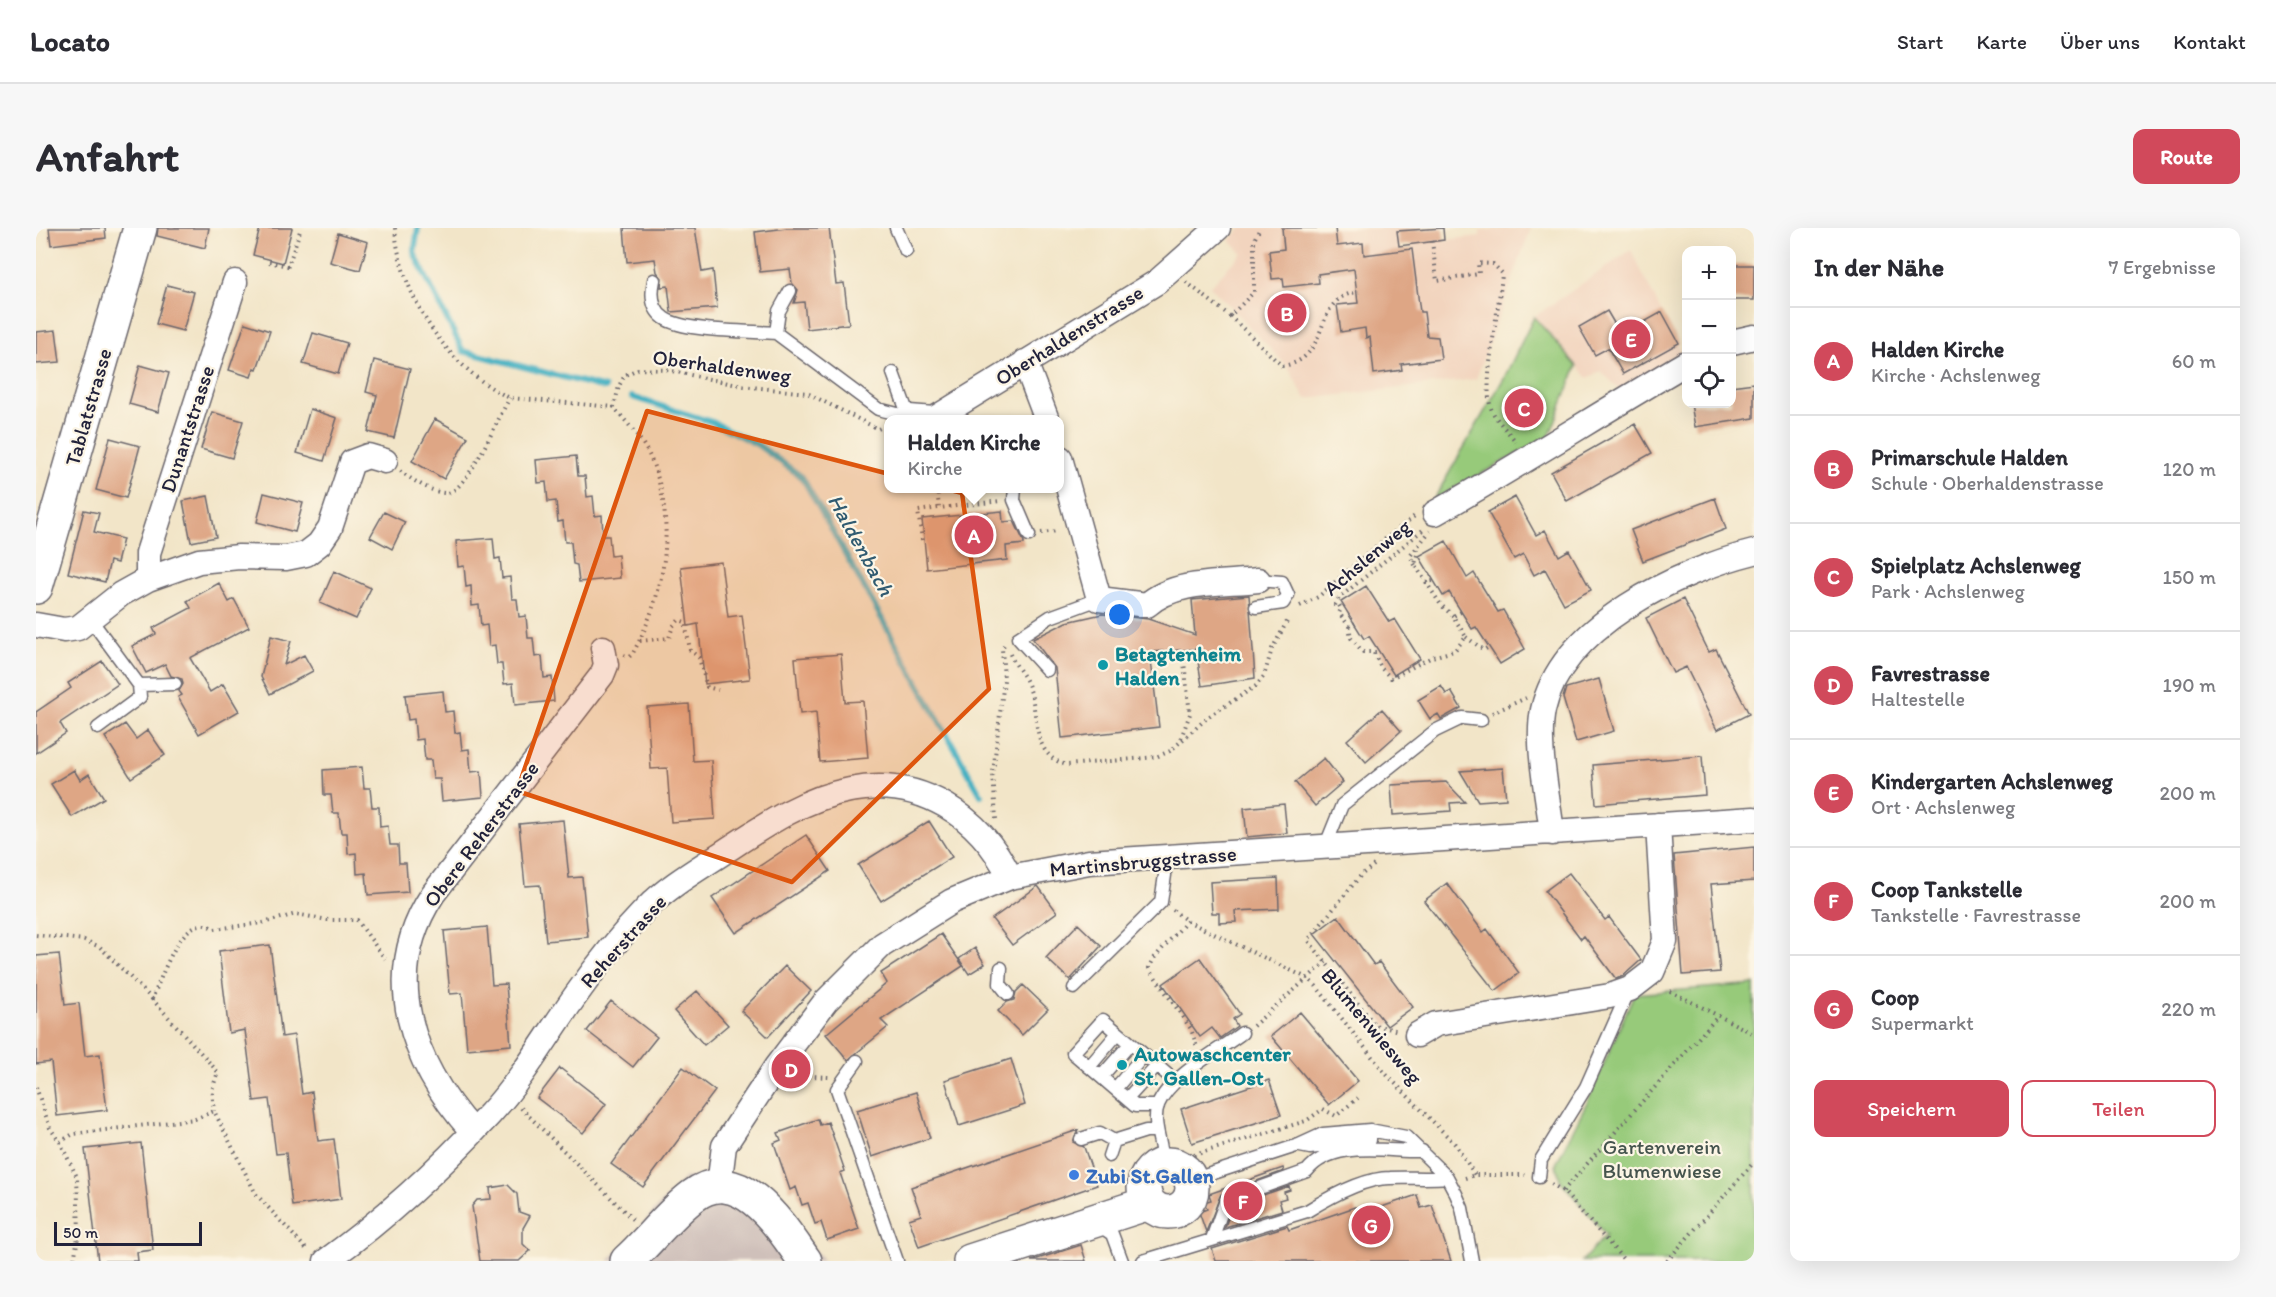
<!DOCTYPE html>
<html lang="de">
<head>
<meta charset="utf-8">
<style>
  body { margin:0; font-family:Itim,sans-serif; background:#f7f7f7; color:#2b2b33 }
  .controls { position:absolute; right:18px; top:18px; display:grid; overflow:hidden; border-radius:12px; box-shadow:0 6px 24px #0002 }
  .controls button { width:54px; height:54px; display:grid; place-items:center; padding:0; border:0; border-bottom:2px solid #e1e1e2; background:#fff; color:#2b2b33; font:30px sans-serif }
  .scale { position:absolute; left:18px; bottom:15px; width:148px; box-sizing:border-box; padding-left:6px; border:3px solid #22223b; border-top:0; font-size:16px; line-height:21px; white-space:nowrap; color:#22223b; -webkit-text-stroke:4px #fcf5e5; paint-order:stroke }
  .you { position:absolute; left:1084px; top:387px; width:21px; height:21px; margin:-15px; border:4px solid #fff; border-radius:50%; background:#1a73e8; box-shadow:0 0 0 9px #1a73e833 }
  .badge { display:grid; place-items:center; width:39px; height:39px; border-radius:50%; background:#d1495b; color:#fff; font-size:20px; font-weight:700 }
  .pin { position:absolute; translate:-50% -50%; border:3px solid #fff; box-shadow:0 2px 6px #0006 }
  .popup { position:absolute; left:848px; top:187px; width:180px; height:78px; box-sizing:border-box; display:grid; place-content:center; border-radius:12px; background:#fff; filter:drop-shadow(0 2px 4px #0005); font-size:20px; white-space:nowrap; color:#7c7c81 }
  .popup b { font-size:22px; color:#2b2b33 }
  .popup::after { content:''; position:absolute; left:50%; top:100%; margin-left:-12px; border:12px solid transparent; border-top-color:#fff }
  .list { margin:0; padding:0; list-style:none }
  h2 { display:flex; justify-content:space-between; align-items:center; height:78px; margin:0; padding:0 24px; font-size:26px }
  h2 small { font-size:20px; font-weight:400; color:#7c7c81 }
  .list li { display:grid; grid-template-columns:39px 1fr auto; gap:18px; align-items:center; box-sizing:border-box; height:108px; padding:0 24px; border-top:2px solid #e1e1e2 }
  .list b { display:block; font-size:22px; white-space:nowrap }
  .list p { margin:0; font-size:20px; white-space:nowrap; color:#7c7c81 }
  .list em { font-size:20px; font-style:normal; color:#7c7c81 }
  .actions { display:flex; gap:12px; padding:18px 24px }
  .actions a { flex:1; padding:14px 0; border:2px solid #d1495b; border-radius:12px; text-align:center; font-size:21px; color:#d1495b }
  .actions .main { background:#d1495b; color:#fff }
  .icon { flex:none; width:33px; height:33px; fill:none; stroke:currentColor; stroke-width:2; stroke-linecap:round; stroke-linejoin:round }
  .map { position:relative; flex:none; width:1718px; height:1033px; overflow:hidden; border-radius:12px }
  header { display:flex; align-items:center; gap:36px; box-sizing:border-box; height:84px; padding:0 30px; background:#fff; border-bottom:2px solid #e1e1e2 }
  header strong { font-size:28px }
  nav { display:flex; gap:33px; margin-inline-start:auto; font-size:21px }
  .intro { display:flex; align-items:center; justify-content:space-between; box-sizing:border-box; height:144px; padding:0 36px }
  h1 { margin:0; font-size:42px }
  .button { padding:15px 27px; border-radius:12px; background:#d1495b; color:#fff; font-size:21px; font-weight:700 }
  main { display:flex; gap:36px; padding:0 36px }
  aside { flex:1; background:#fff; border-radius:12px; box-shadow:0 6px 24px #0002 }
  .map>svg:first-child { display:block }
  .built { fill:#f2d4be }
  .industrial { fill:#cfc0ba }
  .green { fill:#97ca7a; stroke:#5c765a; stroke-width:1.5 }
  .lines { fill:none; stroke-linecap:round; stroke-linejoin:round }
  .stream { stroke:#45b1c2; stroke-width:6 }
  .building { fill:#dea685 }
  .lane-casing { stroke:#6b666c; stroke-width:15 }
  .street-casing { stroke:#6b666c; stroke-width:27 }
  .secondary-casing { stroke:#6b666c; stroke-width:36 }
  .path { stroke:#6b666c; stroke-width:4; stroke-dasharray:1.5 4.5; stroke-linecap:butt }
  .lane { stroke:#fff; stroke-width:12 }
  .street { stroke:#fff; stroke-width:24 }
  .secondary { stroke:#fff; stroke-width:33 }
  .marked { fill:#de560e; fill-opacity:0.2; stroke:#de560e; stroke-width:4.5; stroke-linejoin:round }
  .culture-dot { fill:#0f9aa8; stroke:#fcf5e5; stroke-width:2 }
  .shop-dot { fill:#3f7fe0; stroke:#fcf5e5; stroke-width:2 }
  .labels { text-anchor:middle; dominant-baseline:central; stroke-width:4.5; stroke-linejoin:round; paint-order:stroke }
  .street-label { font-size:21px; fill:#22223b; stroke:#fcf5e5 }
  .culture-label { font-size:21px; font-weight:bold; fill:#0d838f; stroke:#fcf5e5; text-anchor:start }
  .park-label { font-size:21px; fill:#45544e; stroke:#fcf5e5 }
  .shop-label { font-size:21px; font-weight:bold; fill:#366cbe; stroke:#fcf5e5; text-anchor:start }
  .water-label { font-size:22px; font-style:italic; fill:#305b71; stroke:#fcf5e5 }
</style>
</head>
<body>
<header>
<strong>Locato</strong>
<nav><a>Start</a><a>Karte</a><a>Über uns</a><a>Kontakt</a></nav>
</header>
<div class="intro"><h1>Anfahrt</h1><a class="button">Route</a></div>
<main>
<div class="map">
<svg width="1718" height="1033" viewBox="0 0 1718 1033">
  <rect width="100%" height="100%" fill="#fcf5e5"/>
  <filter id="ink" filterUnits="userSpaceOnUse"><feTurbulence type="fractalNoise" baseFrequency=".0167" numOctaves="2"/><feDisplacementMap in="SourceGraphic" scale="12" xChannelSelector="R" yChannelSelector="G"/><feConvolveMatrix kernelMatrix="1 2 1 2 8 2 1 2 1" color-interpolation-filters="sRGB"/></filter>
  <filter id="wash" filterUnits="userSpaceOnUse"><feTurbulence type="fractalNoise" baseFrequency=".008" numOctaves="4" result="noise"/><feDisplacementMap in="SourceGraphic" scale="24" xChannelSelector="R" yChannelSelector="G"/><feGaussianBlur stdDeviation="1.35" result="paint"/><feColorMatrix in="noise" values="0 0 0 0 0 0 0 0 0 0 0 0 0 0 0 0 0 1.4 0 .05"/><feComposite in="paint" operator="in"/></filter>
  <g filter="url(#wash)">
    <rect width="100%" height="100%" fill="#f2e5c8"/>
    <path class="built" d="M1206,0H1246L1248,21L1233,23L1236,51L1247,50L1248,59L1283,55L1282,46L1303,43L1302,31L1317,29L1328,74L1301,77L1305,103L1329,100L1330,110L1341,109L1338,146L1365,142V136L1405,131L1391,108L1388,84L1373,85L1382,74L1375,16L1444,8V2L1495,0L1440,151L1270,171L1251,138L1174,58L1206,25L1193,12Z
      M1299,0H1390L1361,3L1363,23L1328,27L1327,15L1301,18Z
      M1595,22L1650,134L1591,169L1565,143L1552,150L1498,89Z"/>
    <path class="industrial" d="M649,949L726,956L788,1033H572Z"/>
    <path class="green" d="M1498,89L1541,138L1513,209L1398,271L1468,150Z
      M1718,756V1033H1546L1570,1007L1524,952L1520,936L1555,866L1598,766Z"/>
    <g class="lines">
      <path class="stream" d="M382,0L378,25L427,123L569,160
        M596,169L676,194L722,217L766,249L945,567"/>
    </g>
    <g id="blocks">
      <path class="building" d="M13,0H69L70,10L15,17Z
        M122,0H173L169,20L121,8Z
        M224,0H256L247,35L217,27Z
        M588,0H659L666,44L677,42L681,80L635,84L632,58L625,59L626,50L621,44L619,31L591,34Z
        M751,0H793L800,56L808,55L813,96L771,101L768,74L758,75L762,62L756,55L754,41L724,44L719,4Z
        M1246,0H1299L1301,18L1327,15L1328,27L1376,21L1384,84H1388L1391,108L1402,109L1405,131L1365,136L1366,142L1338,146L1334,109L1330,110L1329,100L1305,104L1301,77L1322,75L1318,41L1282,46L1283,55L1248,59L1247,50L1236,51L1233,23L1248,21Z
        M1407,0L1408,12L1363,18L1361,3Z
        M302,5L332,14L324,42L294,34Z
        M1695,37H1718V72H1695Z
        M131,57L158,64L147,103L120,96Z
        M1571,83L1585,107L1626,84L1643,115L1587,146L1572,120L1559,127L1543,99Z
        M209,95L234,103L221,141L218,140L215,149L193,142Z
        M20,102L24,134L0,136V104Z
        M277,105L311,115L302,146L267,136Z
        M338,132L374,141L358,210L332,204L341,167L330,164Z
        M104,137L133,145L122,184L93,176Z
        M1718,155V190L1659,199L1655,176H1695V158Z
        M274,181L301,190L288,233L261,225Z
        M176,184L207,193L196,230L165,221Z
        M399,191L432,209L408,251L376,233Z
        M1599,196L1616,225L1531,273L1515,244Z
        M74,210L104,218L90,270L60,262Z
        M540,228L542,248H549L551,269L557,268L559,288L566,287L567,308H573L575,328L582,327L584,350L543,354L541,337L537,336L535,314H529L527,293L522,294L520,273L512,274L510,254L502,255L500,232Z
        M228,265L267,275L259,304L221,294Z
        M172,268L180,309L155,314L147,273Z
        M1479,269L1500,307L1509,302L1523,328L1533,322L1555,362L1528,376L1509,341L1498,347L1487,326L1478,331L1452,284Z
        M1679,270L1690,301L1607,333L1595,302Z
        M48,282L63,285L58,304L87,311L81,335L74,333L69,354L32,345Z
        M966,283L967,294L978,293L988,314V316L970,318L971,332L891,341L886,291Z
        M348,284L369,294L356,321L334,309Z
        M457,310L459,331L464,330L466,350L474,349L476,371H481L483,389L490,388L492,410H497L499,429L506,428L508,450L516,449L518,473L479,477L477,455L468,456L466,436H461L459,417L453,418L451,397L445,398L443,377L436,378L435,358L430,359L428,338L422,339L420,313Z
        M1410,313L1431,350L1438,345L1462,384L1467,382L1489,421L1464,436L1440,399L1436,401L1413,364L1407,368L1383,328Z
        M685,334L692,389L706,387L714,451L669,456L662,396L652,398L645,339Z
        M298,343L335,360L320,391L284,375Z
        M183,355L193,374L198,371L213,399L154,430L174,464L187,456L203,483L163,506L142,469L146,467L143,463L147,456L146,451L135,448L129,436L110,445L96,418L120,406L117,400L155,380L151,373Z
        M1330,358L1353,394L1359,391L1384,431L1358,447L1333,408L1328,411L1305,374Z
        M1213,367L1219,450L1166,458L1160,421L1114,424L1123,499L1026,510L1019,440L997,411L1031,394L1066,386L1112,391L1159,407L1156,372Z
        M1647,371L1673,424L1680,421L1713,486L1681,502L1650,439L1637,445L1610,390Z
        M235,408L255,413L248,437L268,427L277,443L234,466L225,449Z
        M805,426L809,474L827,473L832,530L784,534L780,484L764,486L759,430Z
        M66,433L82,456L24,495L30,505L0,525V484L35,460L32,455Z
        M1563,451L1578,503L1540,514L1527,470L1530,460Z
        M1405,458L1410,466L1415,463L1425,480L1405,491L1402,486L1394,491L1382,472Z
        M407,463L409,484L417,483L419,505L424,504L426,522L433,521L435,544L445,543L447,569L406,573L404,551H397L395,532H389L387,511L380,512L378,491L372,492L369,467Z
        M653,476L657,533L675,532L679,591L635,594L631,540L615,541L611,479Z
        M1346,481L1365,503L1330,534L1311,512Z
        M89,496L100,511L112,502L129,527L95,550L69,509Z
        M1666,528L1669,567L1560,576L1557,537Z
        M1288,530L1307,554L1279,578L1259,554Z
        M326,539L328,560H334L336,579H343L344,599L352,598L354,617H362L363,635H370L372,664L332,667L330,645L321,646L320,625L312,626L311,605H305L303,585H297L295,567H288L287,542Z
        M1467,540L1470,571L1442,573L1424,543Z
        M38,542L44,552L53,546L68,570L36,589L15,556Z
        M1410,554L1429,574L1414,575L1415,583L1357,587L1355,557Z
        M1248,576L1251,605L1211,609L1208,580Z
        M527,592L533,650L546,649L552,709L510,713L504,657L489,658L483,596Z
        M893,593L916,629L845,673L822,637Z
        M770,607L794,643L700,705L676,670Z
        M1718,619V653L1675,656L1684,744L1647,747L1638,627Z
        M1533,645L1569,692L1573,689L1605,732L1587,748L1580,751L1548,708L1545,711L1509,663Z
        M1242,650L1243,681L1199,683L1200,694L1183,695V685H1176L1174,654Z
        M1411,655L1447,704L1451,701L1483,745L1459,763L1388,673Z
        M1002,658L1021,684L976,717L956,691Z
        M1302,688L1338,737L1343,734L1377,779L1351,798L1278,706Z
        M1042,696L1065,718L1034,752L1010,730Z
        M451,699L456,757L470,756L475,817L431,821L426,765L414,766L408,703Z
        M905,706L927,738L845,792L852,799L812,832L790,806L851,755L845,745Z
        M234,717L246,809L258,807L266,866L276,864L282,913L298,911L305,971L256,978L250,925L240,926L233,871L218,873L209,802L193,805L183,723Z
        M939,720L949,736L933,746L923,731Z
        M23,726L29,777L43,775L49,828L64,826L71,882L21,888L15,834L0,836V728Z
        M1164,730L1204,786L1197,791L1201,798L1184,810L1176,800L1164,809L1127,756Z
        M749,738L775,763L732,809L705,783Z
        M987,757L1012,781L986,807L962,783L971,774L978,772L980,764Z
        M661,763L692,797L668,817L638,783Z
        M575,773L621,809L597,839L551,803Z
        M1264,784L1322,853L1293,877L1235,808Z
        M975,831L989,877L923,898L909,852Z
        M647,839L679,863L607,959L575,936Z
        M524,840L570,876L547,905L501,870Z
        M1233,852L1245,887L1156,915L1145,881Z
        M880,864L894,910L836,929L821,882Z
        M782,891L784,897L792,894L809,943L804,945L823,1001L791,1012L785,994L779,996L772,975L766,977L760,959L754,962L738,915L745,912L742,905Z
        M1042,902L1037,914L1048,919L1061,957L883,1019L873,991L885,987L875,959Z
        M105,915L117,1022L101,1024L102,1033H62L49,921Z
        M1247,940L1248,943L1185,966L1170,1004L1163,984L1171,981L1168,974L1175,972L1173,966Z
        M472,957L481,966L483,984L494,988L487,1000V1016L494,1023L483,1033H444L436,978L441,972L455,971L454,960Z
        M1253,958L1254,962L1248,964L1250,970L1243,972L1246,982L1189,999L1196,978Z
        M1381,967L1385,980L1396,977L1415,1033H1180L1176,1021L1251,998L1253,1002L1319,979L1322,987Z
        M1045,1017L1050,1033H995Z"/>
    </g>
  </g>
  <g filter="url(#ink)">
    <use href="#blocks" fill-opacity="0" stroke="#6b666c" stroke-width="1.5"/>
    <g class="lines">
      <g class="lane-casing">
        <path id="lane" d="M860,0L870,23
          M618,52C615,66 615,81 628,90C647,104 715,103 740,105
          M754,63L743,83L740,105L842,181L873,189
          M857,145L873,189
          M979,260L978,272L993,307
          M1220,379L1247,375L1252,367L1246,354L1222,352
          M55,392L103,457L104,469L62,500
          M1011,442L982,410L1014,389L1063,371
          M103,457L139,456
          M1289,619L1306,577L1399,503L1426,490L1445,492
          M965,740L964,756L972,766
          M1038,760L1125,674L1129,647L1127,629
          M821,833L801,861L861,1033
          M1053,839L1082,805
          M1065,849L1094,816
          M1079,861L1108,827
          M1091,871L1121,838
          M1122,878H1099L1037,825L1067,792L1139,853
          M1045,911L1064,905L1078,913L1110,903H1121
          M1264,918L1274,920L1334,912V902
          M1073,928L1078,913
          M1126,936C1128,917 1115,896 1122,877C1133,849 1182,823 1206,805
          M1503,949L1505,932L1550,859L1593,762
          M1156,952L1263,917L1287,906L1334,902L1370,909L1411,949L1420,966L1426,980L1436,1033
          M1061,996L1076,1006L1086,1033
          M1176,1011L1190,972L1271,943C1297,911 1350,924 1386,923
          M1107,1033L1271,983C1292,970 1328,950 1354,950C1373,949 1391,951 1411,949"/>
      </g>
      <g class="street-casing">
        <path id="street" d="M1696,114L1718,109
          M989,134L1011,192
          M873,189L898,191L1121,54L1182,0
          M1024,230L1063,371L1111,377C1139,352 1186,356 1222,352
          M1399,285C1484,237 1566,184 1650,135
          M112,351V325L199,54
          M0,397L28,402L42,400L85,366L112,351L163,333L203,329L250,330L270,326L283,316L294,300L316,234L332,228L349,233
          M1516,605C1512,568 1500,517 1507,482C1526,397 1642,343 1718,324
          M1381,807L1400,796L1574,768L1594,761L1616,744L1629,713L1622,597
          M436,903C376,836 343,748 397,666L566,447L570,437L567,420
          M683,958L688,918L740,839L790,773L846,717L916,673L974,649L1053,634L1718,591
          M290,1033C349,991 404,940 454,886C487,850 512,806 540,767C561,737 584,708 610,681C632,658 664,640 691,622C729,597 769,570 814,562C885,548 944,588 974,649"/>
      </g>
      <g class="secondary-casing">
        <path id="secondary" d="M0,359L104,0
          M1108 960a24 24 0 1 1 48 0a24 24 0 1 1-48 0Z
          M591,1033C613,1013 633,986 657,968C704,932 746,1000 769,1033
          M934,1033L1113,975"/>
      </g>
      <path class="path" d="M359,0C364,68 412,141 474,170L578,179
        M1396,13L1401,53L1443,46L1442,35L1457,36L1466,45C1464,78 1446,155 1455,180C1459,192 1473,204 1480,214
        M233,34L252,38L265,0
        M1150,54L1194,88L1218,64V12L1224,0
        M1194,88L1246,138C1298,131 1274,68 1323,64
        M364,243C375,251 396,265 410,265C432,265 462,188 474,170
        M901,260L903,280L965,273
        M1005,305L1022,303
        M886,312L882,283L903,280
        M1382,321L1379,337L1390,354L1398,353
        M1379,337L1374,328L1394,303
        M1390,354L1405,377L1417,388
        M1264,378L1282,369L1339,319L1380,287
        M1319,395L1313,398L1303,385L1305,381L1303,377H1299L1303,370L1388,301
        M1313,398L1315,410L1327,424H1343
        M1430,409L1448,422L1453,419
        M604,413L633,410L637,398L643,392L649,394L654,422L663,430L671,459L682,462
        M1338,425L1345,440L1355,450L1396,429L1418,423L1430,409L1417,388L1425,384
        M974,426C979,438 989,447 993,459C1004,489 994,527 1031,537L1120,529L1134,523L1172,489L1220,458L1228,448L1236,421L1253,390
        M588,427L593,429L597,425C629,366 642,296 615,231C607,212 591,195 578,179L583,158L589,147L602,141L631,142L706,158L771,165L842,201L849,198
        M1456,485L1490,470
        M1145,510L1154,486L1148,434
        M960,591L957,545L968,452L966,420L968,417
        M1338,637L1325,647L1272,712L1339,797L1363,803
        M1137,682L1151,693L1271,750L1280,758L1349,845L1419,916L1439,947
        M1151,693L1119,729L1113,740L1155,801L1161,819
        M0,707L48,712L64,719L116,771C126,750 147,679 178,701L227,695L260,686L292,692H321L349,731
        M1634,763L1718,806
        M116,771L182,844L176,862L178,883
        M1217,798L1290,734
        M766,838L773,848L793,849
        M0,859L14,900L24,914L41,949L43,1003L38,1033
        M485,880L597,992
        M24,914L37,906L159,891L178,883L220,966L272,1023
        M1158,927L1270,893L1287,881L1300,888L1322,870
        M1429,950L1439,947H1489
        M1515,956L1527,963L1589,1033
        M1527,963L1682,788
        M1631,1033L1718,934"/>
      <use href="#lane" class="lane"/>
      <use href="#street" class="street"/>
      <use href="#secondary" class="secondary"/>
    </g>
  </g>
  <path class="marked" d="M611,183L926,265L953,461L756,654L481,563Z"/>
  <g class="culture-dot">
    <circle cx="1067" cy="437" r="6"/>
    <circle cx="1086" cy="837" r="6"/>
  </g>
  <circle class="shop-dot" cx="1038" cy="947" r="6"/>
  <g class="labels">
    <g class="street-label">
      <text transform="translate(1033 107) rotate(-32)">Oberhaldenstrasse</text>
      <text transform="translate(686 138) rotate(8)">Oberhaldenweg</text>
      <text transform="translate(52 179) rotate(-74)">Tablatstrasse</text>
      <text transform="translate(151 201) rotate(-72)">Dunantstrasse</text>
      <text transform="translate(1331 329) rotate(-40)">Achslenweg</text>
      <text transform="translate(445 606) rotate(-53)">Obere Reherstrasse</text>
      <text transform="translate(1107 633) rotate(-5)">Martinsbruggstrasse</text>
      <text transform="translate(587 713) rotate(-48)">Reherstrasse</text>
      <text transform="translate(1336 798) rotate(50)">Blumenwiesweg</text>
    </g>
    <g class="culture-label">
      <text x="1079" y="425">Betagtenheim<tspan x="1079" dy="24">Halden</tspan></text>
      <text x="1098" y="825">Autowaschcenter<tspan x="1098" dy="24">St. Gallen-Ost</tspan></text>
    </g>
    <g class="park-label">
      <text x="1626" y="918">Gartenverein<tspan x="1626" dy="24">Blumenwiese</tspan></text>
    </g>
    <g class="shop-label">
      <text x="1050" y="947">Zubi St.Gallen</text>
    </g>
    <g class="water-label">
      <text transform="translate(825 317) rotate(61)">Haldenbach</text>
    </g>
  </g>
</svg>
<div class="controls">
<button>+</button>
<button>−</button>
<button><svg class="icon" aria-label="locate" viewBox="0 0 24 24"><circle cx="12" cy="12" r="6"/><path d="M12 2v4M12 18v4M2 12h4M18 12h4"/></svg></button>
</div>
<div class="scale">50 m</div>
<div class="you"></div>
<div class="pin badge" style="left:938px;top:307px">A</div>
<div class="popup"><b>Halden Kirche</b>Kirche</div>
<div class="pin badge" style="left:1251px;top:85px">B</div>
<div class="pin badge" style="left:1488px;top:180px">C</div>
<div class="pin badge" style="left:755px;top:841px">D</div>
<div class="pin badge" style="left:1595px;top:111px">E</div>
<div class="pin badge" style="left:1207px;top:973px">F</div>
<div class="pin badge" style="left:1335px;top:997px">G</div>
</div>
<aside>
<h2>In der Nähe<small>7 Ergebnisse</small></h2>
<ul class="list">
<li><span class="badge">A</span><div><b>Halden Kirche</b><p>Kirche · Achslenweg</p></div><em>60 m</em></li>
<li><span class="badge">B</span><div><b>Primarschule Halden</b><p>Schule · Oberhaldenstrasse</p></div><em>120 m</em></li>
<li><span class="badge">C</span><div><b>Spielplatz Achslenweg</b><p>Park · Achslenweg</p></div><em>150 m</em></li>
<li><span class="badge">D</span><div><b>Favrestrasse</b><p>Haltestelle</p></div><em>190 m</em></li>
<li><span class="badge">E</span><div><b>Kindergarten Achslenweg</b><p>Ort · Achslenweg</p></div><em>200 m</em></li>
<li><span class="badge">F</span><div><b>Coop Tankstelle</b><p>Tankstelle · Favrestrasse</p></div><em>200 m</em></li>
<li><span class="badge">G</span><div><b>Coop</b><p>Supermarkt</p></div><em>220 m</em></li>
</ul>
<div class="actions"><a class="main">Speichern</a><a>Teilen</a></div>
</aside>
</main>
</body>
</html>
